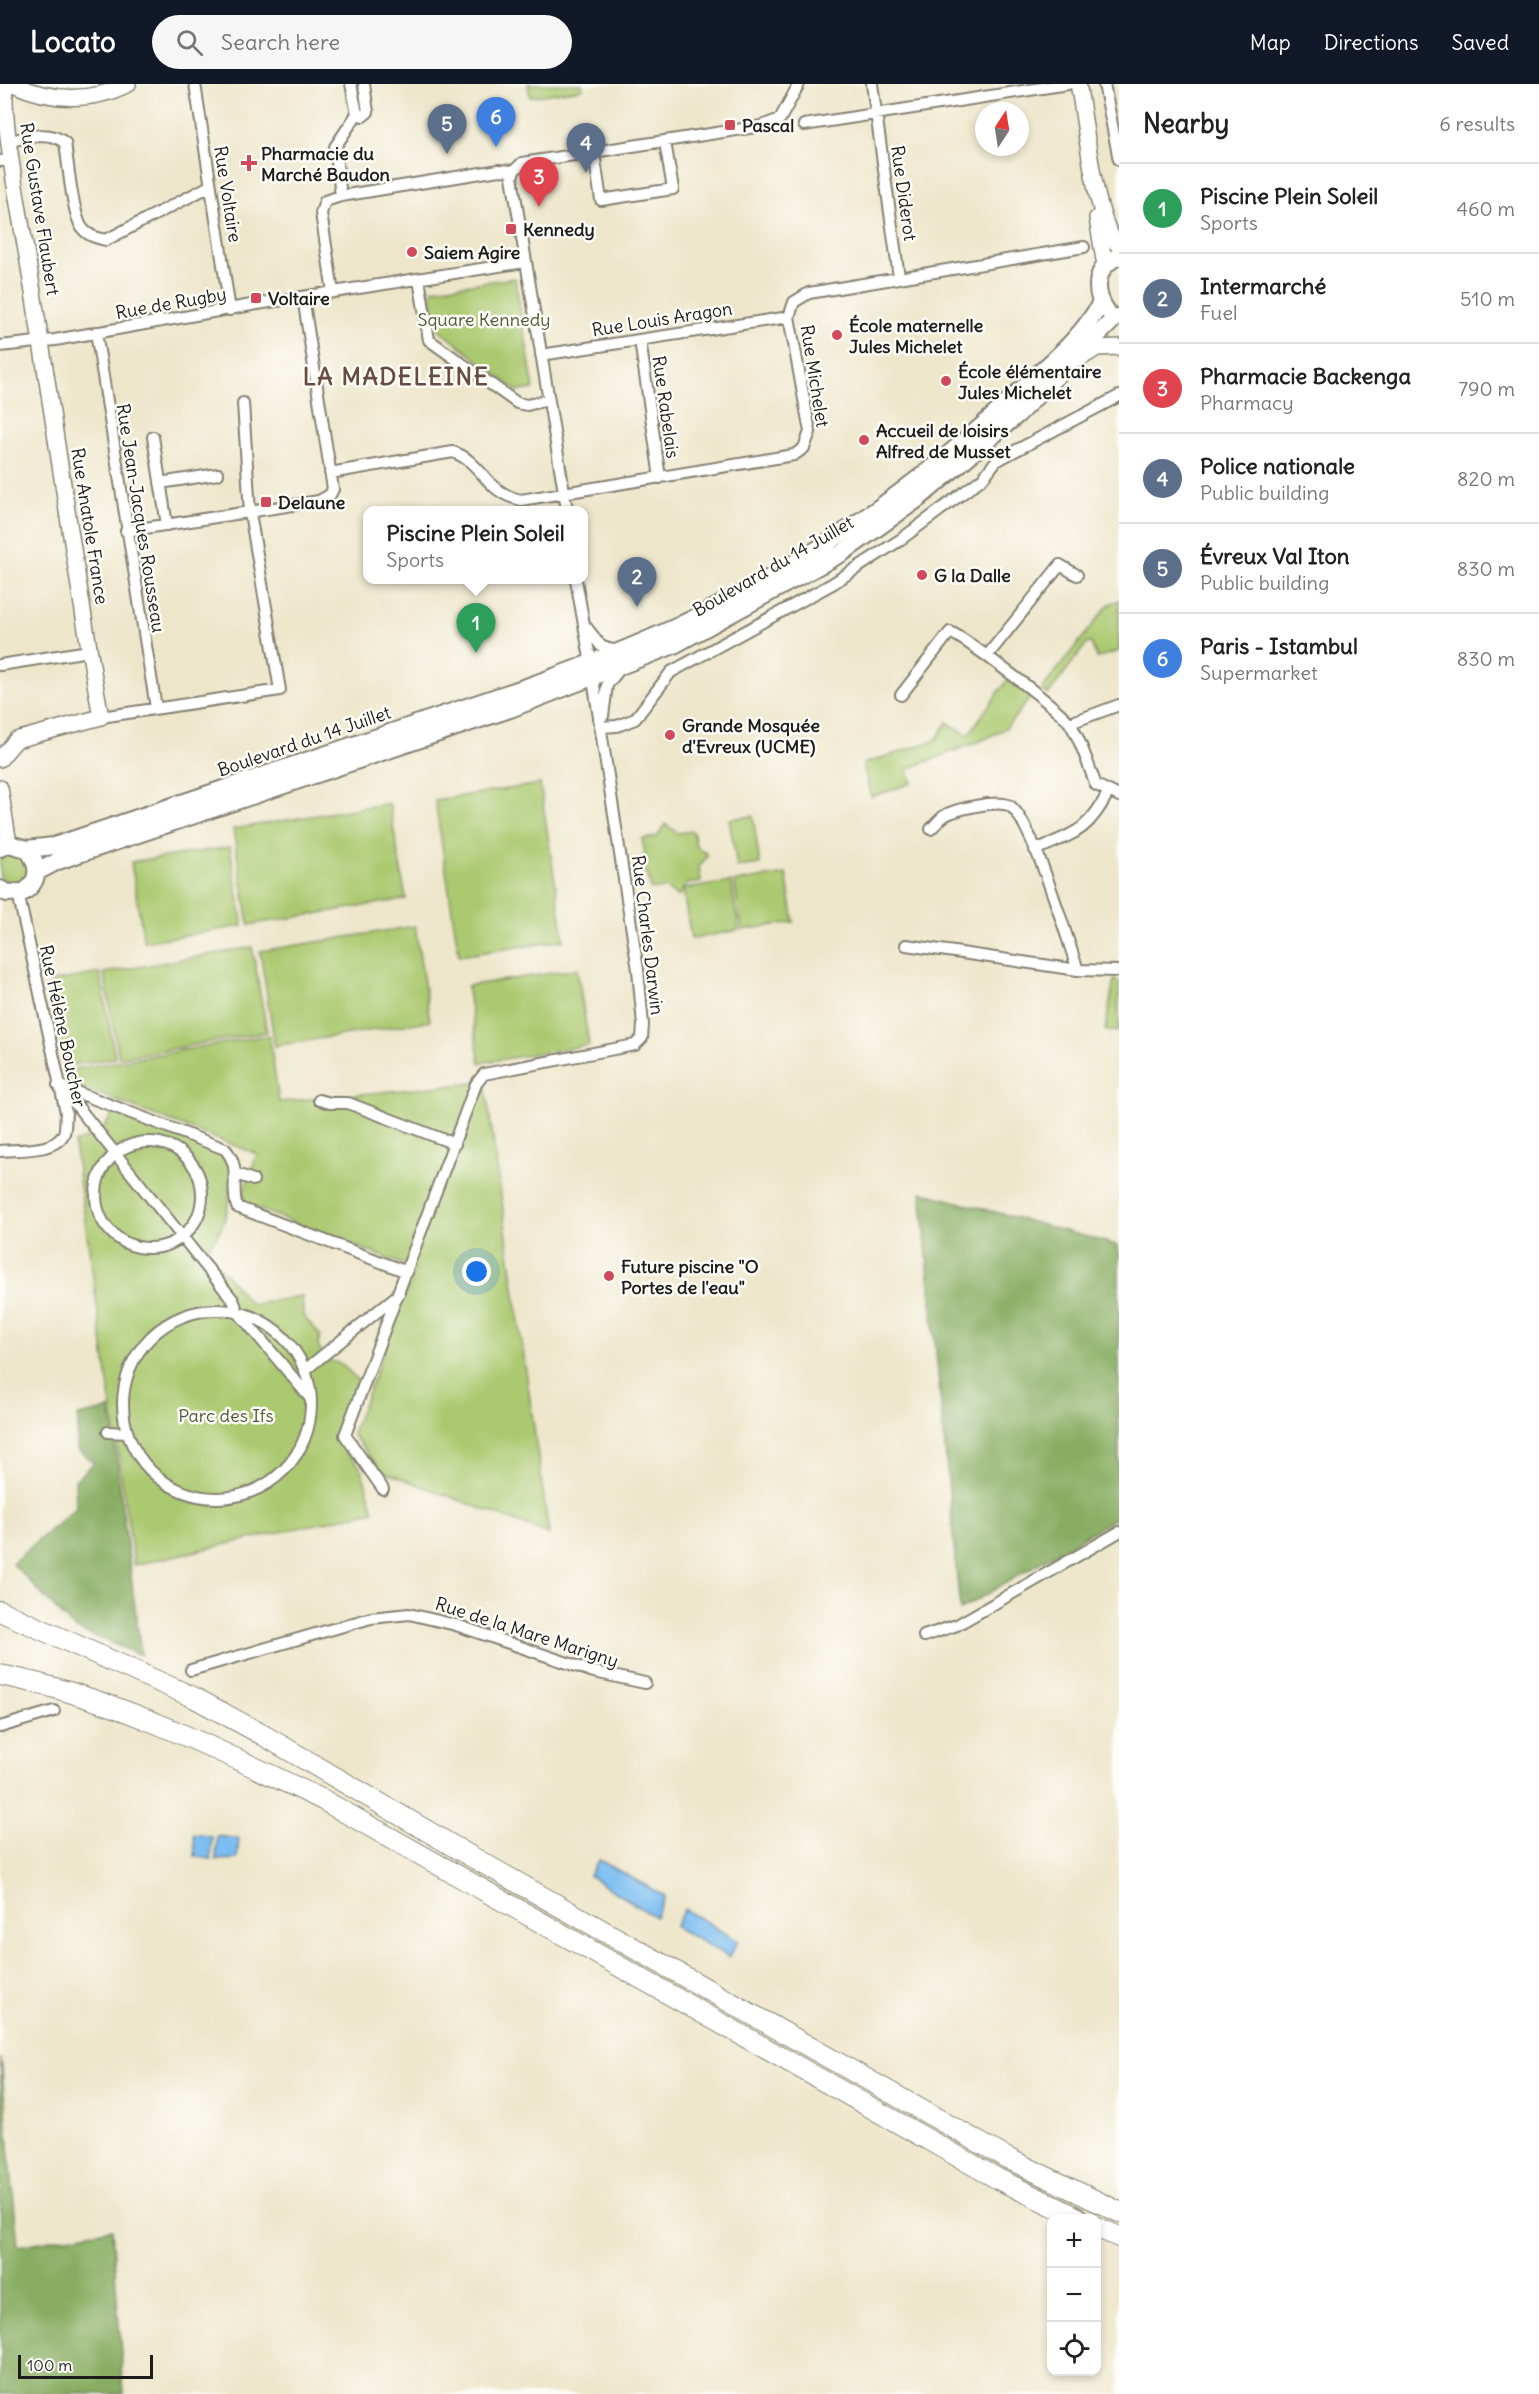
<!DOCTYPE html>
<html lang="en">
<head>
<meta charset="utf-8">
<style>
  body { margin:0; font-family:Delius,sans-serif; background:#f6f6f6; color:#222 }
  .controls { position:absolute; right:18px; bottom:18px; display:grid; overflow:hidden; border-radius:12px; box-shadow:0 3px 9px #0003 }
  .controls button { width:54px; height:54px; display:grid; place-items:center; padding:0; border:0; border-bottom:2px solid #e0e0e0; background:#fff; color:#222; font:30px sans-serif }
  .compass { position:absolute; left:975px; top:18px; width:54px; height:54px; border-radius:50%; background:#fff; box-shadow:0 3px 9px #0003; rotate:12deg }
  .scale { position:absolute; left:18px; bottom:15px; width:135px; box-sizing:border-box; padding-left:6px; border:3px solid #1c1c1c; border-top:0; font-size:16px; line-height:21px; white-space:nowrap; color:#1c1c1c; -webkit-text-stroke:4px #fdfcf7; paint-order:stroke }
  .you { position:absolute; left:477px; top:1188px; width:21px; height:21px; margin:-15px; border:4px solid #fff; border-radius:50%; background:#1a73e8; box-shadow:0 0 0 9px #1a73e833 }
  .badge { display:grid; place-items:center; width:39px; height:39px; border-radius:50%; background:#111827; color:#fff; font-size:20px; font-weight:700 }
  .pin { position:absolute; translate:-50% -50px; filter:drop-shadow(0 2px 3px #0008) }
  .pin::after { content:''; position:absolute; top:32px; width:21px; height:18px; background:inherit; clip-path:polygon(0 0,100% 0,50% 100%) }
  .popup { position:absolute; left:363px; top:422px; width:225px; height:78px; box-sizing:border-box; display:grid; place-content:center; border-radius:12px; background:#fff; filter:drop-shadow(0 2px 4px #0005); font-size:20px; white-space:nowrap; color:#767676 }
  .popup b { font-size:22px; color:#222 }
  .popup::after { content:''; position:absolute; left:50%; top:100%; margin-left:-12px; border:12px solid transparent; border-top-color:#fff }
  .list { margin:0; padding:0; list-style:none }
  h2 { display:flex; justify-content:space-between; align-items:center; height:78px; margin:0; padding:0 24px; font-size:26px }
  h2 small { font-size:20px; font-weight:400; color:#767676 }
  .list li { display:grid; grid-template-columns:39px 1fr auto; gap:18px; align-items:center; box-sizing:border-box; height:90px; padding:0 24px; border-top:2px solid #e0e0e0 }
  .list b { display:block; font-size:22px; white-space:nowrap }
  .list p { margin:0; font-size:20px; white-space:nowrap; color:#767676 }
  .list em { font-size:20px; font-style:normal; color:#767676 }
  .icon { flex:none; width:33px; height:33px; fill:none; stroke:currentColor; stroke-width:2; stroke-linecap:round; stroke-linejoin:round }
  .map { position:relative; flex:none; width:1119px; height:2310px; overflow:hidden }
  header { display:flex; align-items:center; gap:36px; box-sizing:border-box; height:84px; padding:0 30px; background:#111827; color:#fff }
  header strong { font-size:28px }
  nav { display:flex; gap:33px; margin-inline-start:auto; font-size:21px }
  .search { width:420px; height:54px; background:#f6f6f6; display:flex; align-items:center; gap:15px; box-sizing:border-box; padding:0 21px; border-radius:33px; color:#767676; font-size:22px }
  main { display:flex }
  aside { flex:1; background:#fff }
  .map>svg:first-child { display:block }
  .green { fill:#abc970; stroke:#647246; stroke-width:1.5 }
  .forest { fill:#88ad62; stroke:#52643f; stroke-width:1.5 }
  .water { fill:#7cbdf1; stroke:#4c6c86; stroke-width:1.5 }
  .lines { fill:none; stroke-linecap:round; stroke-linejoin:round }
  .street-casing { stroke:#858173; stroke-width:14 }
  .secondary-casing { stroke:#858173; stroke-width:18 }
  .primary-casing { stroke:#858173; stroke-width:20 }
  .highway-casing { stroke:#858173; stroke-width:22 }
  .street { stroke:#fff; stroke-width:10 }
  .secondary { stroke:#fff; stroke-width:15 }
  .primary { stroke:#fff; stroke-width:16 }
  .highway { stroke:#fff; stroke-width:20 }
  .poi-dot { fill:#d1495b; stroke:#fdfcf7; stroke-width:2 }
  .labels { text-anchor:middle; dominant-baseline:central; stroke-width:5; stroke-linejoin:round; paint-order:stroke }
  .poi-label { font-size:18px; font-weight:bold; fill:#1c1c1c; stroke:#fdfcf7; text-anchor:start }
  .street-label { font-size:18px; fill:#1c1c1c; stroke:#fdfcf7 }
  .park-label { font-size:18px; fill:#4e5939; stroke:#fdfcf7 }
  .district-label { font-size:24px; font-weight:bold; letter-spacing:1.5px; fill:#674c41; stroke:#fdfcf7 }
</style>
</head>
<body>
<header>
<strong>Locato</strong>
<div class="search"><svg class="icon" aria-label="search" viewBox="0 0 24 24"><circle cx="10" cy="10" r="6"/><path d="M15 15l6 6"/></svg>Search here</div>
<nav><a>Map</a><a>Directions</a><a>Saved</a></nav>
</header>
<main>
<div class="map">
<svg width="1119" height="2310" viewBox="0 0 1119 2310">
  <rect width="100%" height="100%" fill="#fdfcf7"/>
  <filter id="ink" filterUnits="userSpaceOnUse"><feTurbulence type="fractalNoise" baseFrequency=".0167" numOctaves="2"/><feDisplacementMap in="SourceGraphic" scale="12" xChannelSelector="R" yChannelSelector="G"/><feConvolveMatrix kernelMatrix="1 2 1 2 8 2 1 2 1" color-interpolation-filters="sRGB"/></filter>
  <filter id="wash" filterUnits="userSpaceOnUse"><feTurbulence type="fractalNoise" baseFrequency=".008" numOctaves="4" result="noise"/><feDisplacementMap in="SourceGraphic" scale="24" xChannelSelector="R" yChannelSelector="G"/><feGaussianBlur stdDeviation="1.35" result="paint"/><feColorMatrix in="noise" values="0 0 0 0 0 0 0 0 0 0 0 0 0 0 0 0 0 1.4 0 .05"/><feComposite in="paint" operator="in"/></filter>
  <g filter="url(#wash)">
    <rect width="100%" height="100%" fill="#eee6ca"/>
    <path class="green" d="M528,0H582L583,5L530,13Z
      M515,194L534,305L517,307L437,244L431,212L433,205Z
      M1119,516V567L1097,574L1091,559H1087L1048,611L1042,605L1109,520Z
      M1008,595L1031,613L1006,644L983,656L907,685L912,699L871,713L863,680L936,656L947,638L968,651Z
      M540,700L564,856L459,872L435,716Z
      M389,719L406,815L249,841L233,745Z
      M753,732L760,780L737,783L729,735Z
      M665,740L678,749L693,747L696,762L708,771L699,783L701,798L687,800L683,805L731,798L739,846L691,855L683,806L678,813L665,804L651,806L648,791L636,782L645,770L642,755L657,753Z
      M230,763L243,842L144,858L131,778Z
      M10,765L30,776L27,800L13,803L0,793V772Z
      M786,790L794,838L742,846L734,798Z
      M415,842L430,937L275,962L260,867Z
      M252,863L267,948L119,974L104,889Z
      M577,885L589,961L480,979L467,902Z
      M100,889L115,974L65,982L50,898Z
      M1114,896L1119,897V948L1105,946Z
      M269,951L279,1018L485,998L549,1450L382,1387L352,1350L415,1185L240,1118L257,1070L66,998L63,987Z
      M113,1027L219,1069L232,1080C230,1113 230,1141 206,1166L251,1221L302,1212L303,1232L320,1251L318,1262L325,1275L343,1281L358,1297L336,1356L361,1384L374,1427L134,1481L74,1059C93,1053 106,1047 113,1027Z"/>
    <path class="forest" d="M921,1108L1117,1161L1119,1168V1432L960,1526Z
      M110,1325L141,1571L74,1544L12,1479L76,1424L75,1396L94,1379L77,1365L78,1332Z
      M1,1974L18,2162L112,2145L124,2310H0Z"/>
    <path class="water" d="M194,1750L212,1753L211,1775L195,1772Z
      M217,1752L239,1755L237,1775L216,1776Z
      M599,1776L665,1812L655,1833L589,1792Z
      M684,1825L738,1857L729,1873L675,1843Z"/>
  </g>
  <g filter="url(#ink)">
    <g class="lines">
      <g class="street-casing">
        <path id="street" d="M195,0L230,226
          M351,0L357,30
          M872,0L899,193
          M1104,0L1119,76
          M357,30L363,32L368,28L364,0
          M804,41L1068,0
          M7,58C26,53 50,45 65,59C68,78 72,129 82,144C88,152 97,154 106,156L210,102
          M594,69L601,116L673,105L665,58
          M0,77L10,76
          M514,87L512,93L567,426
          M514,87L522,79L762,42L780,35L799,0
          M341,112L335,63L357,30
          M419,195L429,256L517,319L527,321L547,316
          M333,208L321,129L325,117L341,112L499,86L514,87
          M96,248L156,624
          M640,256L660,394
          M0,262L55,256L257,220L525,178
          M541,271L789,233
          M153,353L167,441
          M330,389L453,368C483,378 484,408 521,416L794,371L804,364L810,348L789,233L794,218L809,209L1084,163
          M160,399L218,390
          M126,447L319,417L330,411L333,405L303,213
          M576,496L591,580
          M587,544L601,562L618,568
          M987,572L1060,481L1077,491
          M0,581L89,567
          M901,611L950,548C966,555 1063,627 1071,641C1082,659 1088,681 1096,701L1119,712
          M603,632L607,601L619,586
          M101,633L280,606L250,429L243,319
          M1070,639L1119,621
          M600,643L617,642L635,635L671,588L832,500L900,456L983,394L996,377L1119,312
          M931,745C935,741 939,736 944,732C955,725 999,715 1010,722C1033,738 1067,855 1078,886
          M1035,766C1075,749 1088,748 1109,707
          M906,861L1078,886L1119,887
          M58,1001L225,1065C242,1084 230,1102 237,1123L407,1188
          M61,1002L233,1216L238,1228L311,1315
          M319,1016L330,1019H348L455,1060
          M96 1111a53 53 0 1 1 106 0a53 53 0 1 1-106 0Z
          M0,1067C17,1065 56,1069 64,1049C66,1044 65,1035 66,1029L18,809
          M237,1090L253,1096
          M123 1320a94 94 0 1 1 188 0a94 94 0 1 1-188 0Z
          M305,1286L399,1210
          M108,1348L127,1349
          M383,1405L345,1351L476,1000L484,990L635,961L642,954L643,941L638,886L593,595
          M924,1552L957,1541L1119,1448
          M191,1586L371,1534L409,1530L456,1541L594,1588L645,1599
          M0,1643L54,1627"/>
      </g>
      <g class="secondary-casing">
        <path id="secondary" d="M13,0C50,17 91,19 128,0
          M1078,0C1086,37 1094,139 1119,162
          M1097,134L1105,182
          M1079,275L1097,264L1119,263
          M0,675L16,656L101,633C74,484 54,334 29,184C23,147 0,30 6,0
          M0,704L9,760"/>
      </g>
      <g class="primary-casing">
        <path id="primary" d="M1106,226C1093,207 1095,182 1119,172
          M0,764L9,760L27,765C39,780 41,796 24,808L7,809L0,805
          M27,765L54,762L529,602C579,584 628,565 676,543C803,483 921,402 1022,305C1050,279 1084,252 1101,218
          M37,788L58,777L510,625L674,561L842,469L919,414L1017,331L1116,233"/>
      </g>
      <g class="highway-casing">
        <path id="highway" d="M0,1527L195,1614L263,1651L465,1769L1007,2074L1119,2128
          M0,1591C115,1613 218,1666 323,1716L998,2095L1078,2134
          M1096,2143L1119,2153"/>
      </g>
      <use href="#street" class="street"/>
      <use href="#secondary" class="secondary"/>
      <use href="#primary" class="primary"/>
      <use href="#highway" class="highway"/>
    </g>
  </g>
  <g class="poi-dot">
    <rect x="724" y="35" width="12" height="12" rx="3"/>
    <path d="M246 70h6v6h6v6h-6v6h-6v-6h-6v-6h6z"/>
    <rect x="505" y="139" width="12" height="12" rx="3"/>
    <circle cx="412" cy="168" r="6"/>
    <rect x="250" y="208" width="12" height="12" rx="3"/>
    <circle cx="837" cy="251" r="6"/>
    <circle cx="946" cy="297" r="6"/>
    <circle cx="864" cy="356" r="6"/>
    <rect x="260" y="412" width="12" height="12" rx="3"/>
    <circle cx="922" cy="491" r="6"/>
    <circle cx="670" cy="651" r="6"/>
    <circle cx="609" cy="1192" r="6"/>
  </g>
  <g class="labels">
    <g class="poi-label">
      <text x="742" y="41">Pascal</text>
      <text x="261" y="69">Pharmacie du<tspan x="261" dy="21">Marché Baudon</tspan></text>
      <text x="523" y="145">Kennedy</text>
      <text x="424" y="168">Saiem Agire</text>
      <text x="268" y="214">Voltaire</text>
      <text x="849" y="241">École maternelle<tspan x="849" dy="21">Jules Michelet</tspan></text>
      <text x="958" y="287">École élémentaire<tspan x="958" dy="21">Jules Michelet</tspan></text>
      <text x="876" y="346">Accueil de loisirs<tspan x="876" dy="21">Alfred de Musset</tspan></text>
      <text x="278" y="418">Delaune</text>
      <text x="934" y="491">G la Dalle</text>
      <text x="682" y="641">Grande Mosquée<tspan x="682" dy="21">d'Evreux (UCME)</tspan></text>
      <text x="621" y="1182">Future piscine "O<tspan x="621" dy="21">Portes de l'eau"</tspan></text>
    </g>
    <g class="street-label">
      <text transform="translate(904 109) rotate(82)">Rue Diderot</text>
      <text transform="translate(228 110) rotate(81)">Rue Voltaire</text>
      <text transform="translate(40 125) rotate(81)">Rue Gustave Flaubert</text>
      <text transform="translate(171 219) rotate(-10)">Rue de Rugby</text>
      <text transform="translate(662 235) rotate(-9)">Rue Louis Aragon</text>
      <text transform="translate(815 292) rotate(81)">Rue Michelet</text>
      <text transform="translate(666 323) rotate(82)">Rue Rabelais</text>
      <text transform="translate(141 434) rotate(81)">Rue Jean-Jacques Rousseau</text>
      <text transform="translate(90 442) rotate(81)">Rue Anatole France</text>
      <text transform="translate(773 482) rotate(-30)">Boulevard du 14 Juillet</text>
      <text transform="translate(304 657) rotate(-19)">Boulevard du 14 Juillet</text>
      <text transform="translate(648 851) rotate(83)">Rue Charles Darwin</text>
      <text transform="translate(63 942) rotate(78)">Rue Hélène Boucher</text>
      <text transform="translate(527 1548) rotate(18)">Rue de la Mare Marigny</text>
    </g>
    <g class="park-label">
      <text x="484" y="235">Square Kennedy</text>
      <text x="226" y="1331">Parc des Ifs</text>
    </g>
    <g class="district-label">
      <text x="396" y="292">LA MADELEINE</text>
    </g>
  </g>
</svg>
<div class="controls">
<button>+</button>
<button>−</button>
<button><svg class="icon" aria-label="locate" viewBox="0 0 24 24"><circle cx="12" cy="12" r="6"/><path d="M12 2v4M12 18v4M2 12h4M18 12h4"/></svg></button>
</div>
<svg class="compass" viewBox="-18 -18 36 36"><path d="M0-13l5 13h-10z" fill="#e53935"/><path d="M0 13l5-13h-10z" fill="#767676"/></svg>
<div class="scale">100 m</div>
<div class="you"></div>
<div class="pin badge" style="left:476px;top:569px;background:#2e9e5b">1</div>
<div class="popup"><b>Piscine Plein Soleil</b>Sports</div>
<div class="pin badge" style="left:637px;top:523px;background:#5c6f8a">2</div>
<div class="pin badge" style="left:539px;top:123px;background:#e0444e">3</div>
<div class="pin badge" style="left:586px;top:89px;background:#5c6f8a">4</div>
<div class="pin badge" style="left:447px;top:70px;background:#5c6f8a">5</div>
<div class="pin badge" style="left:496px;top:63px;background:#3f7fe0">6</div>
</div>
<aside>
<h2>Nearby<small>6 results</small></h2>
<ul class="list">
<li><span class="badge" style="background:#2e9e5b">1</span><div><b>Piscine Plein Soleil</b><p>Sports</p></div><em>460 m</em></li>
<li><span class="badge" style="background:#5c6f8a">2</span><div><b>Intermarché</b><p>Fuel</p></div><em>510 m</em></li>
<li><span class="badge" style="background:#e0444e">3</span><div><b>Pharmacie Backenga</b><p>Pharmacy</p></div><em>790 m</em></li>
<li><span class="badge" style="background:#5c6f8a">4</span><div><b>Police nationale</b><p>Public building</p></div><em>820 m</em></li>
<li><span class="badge" style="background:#5c6f8a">5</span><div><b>Évreux Val Iton</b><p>Public building</p></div><em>830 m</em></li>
<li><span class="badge" style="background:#3f7fe0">6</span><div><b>Paris - Istambul</b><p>Supermarket</p></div><em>830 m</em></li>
</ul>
</aside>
</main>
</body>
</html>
